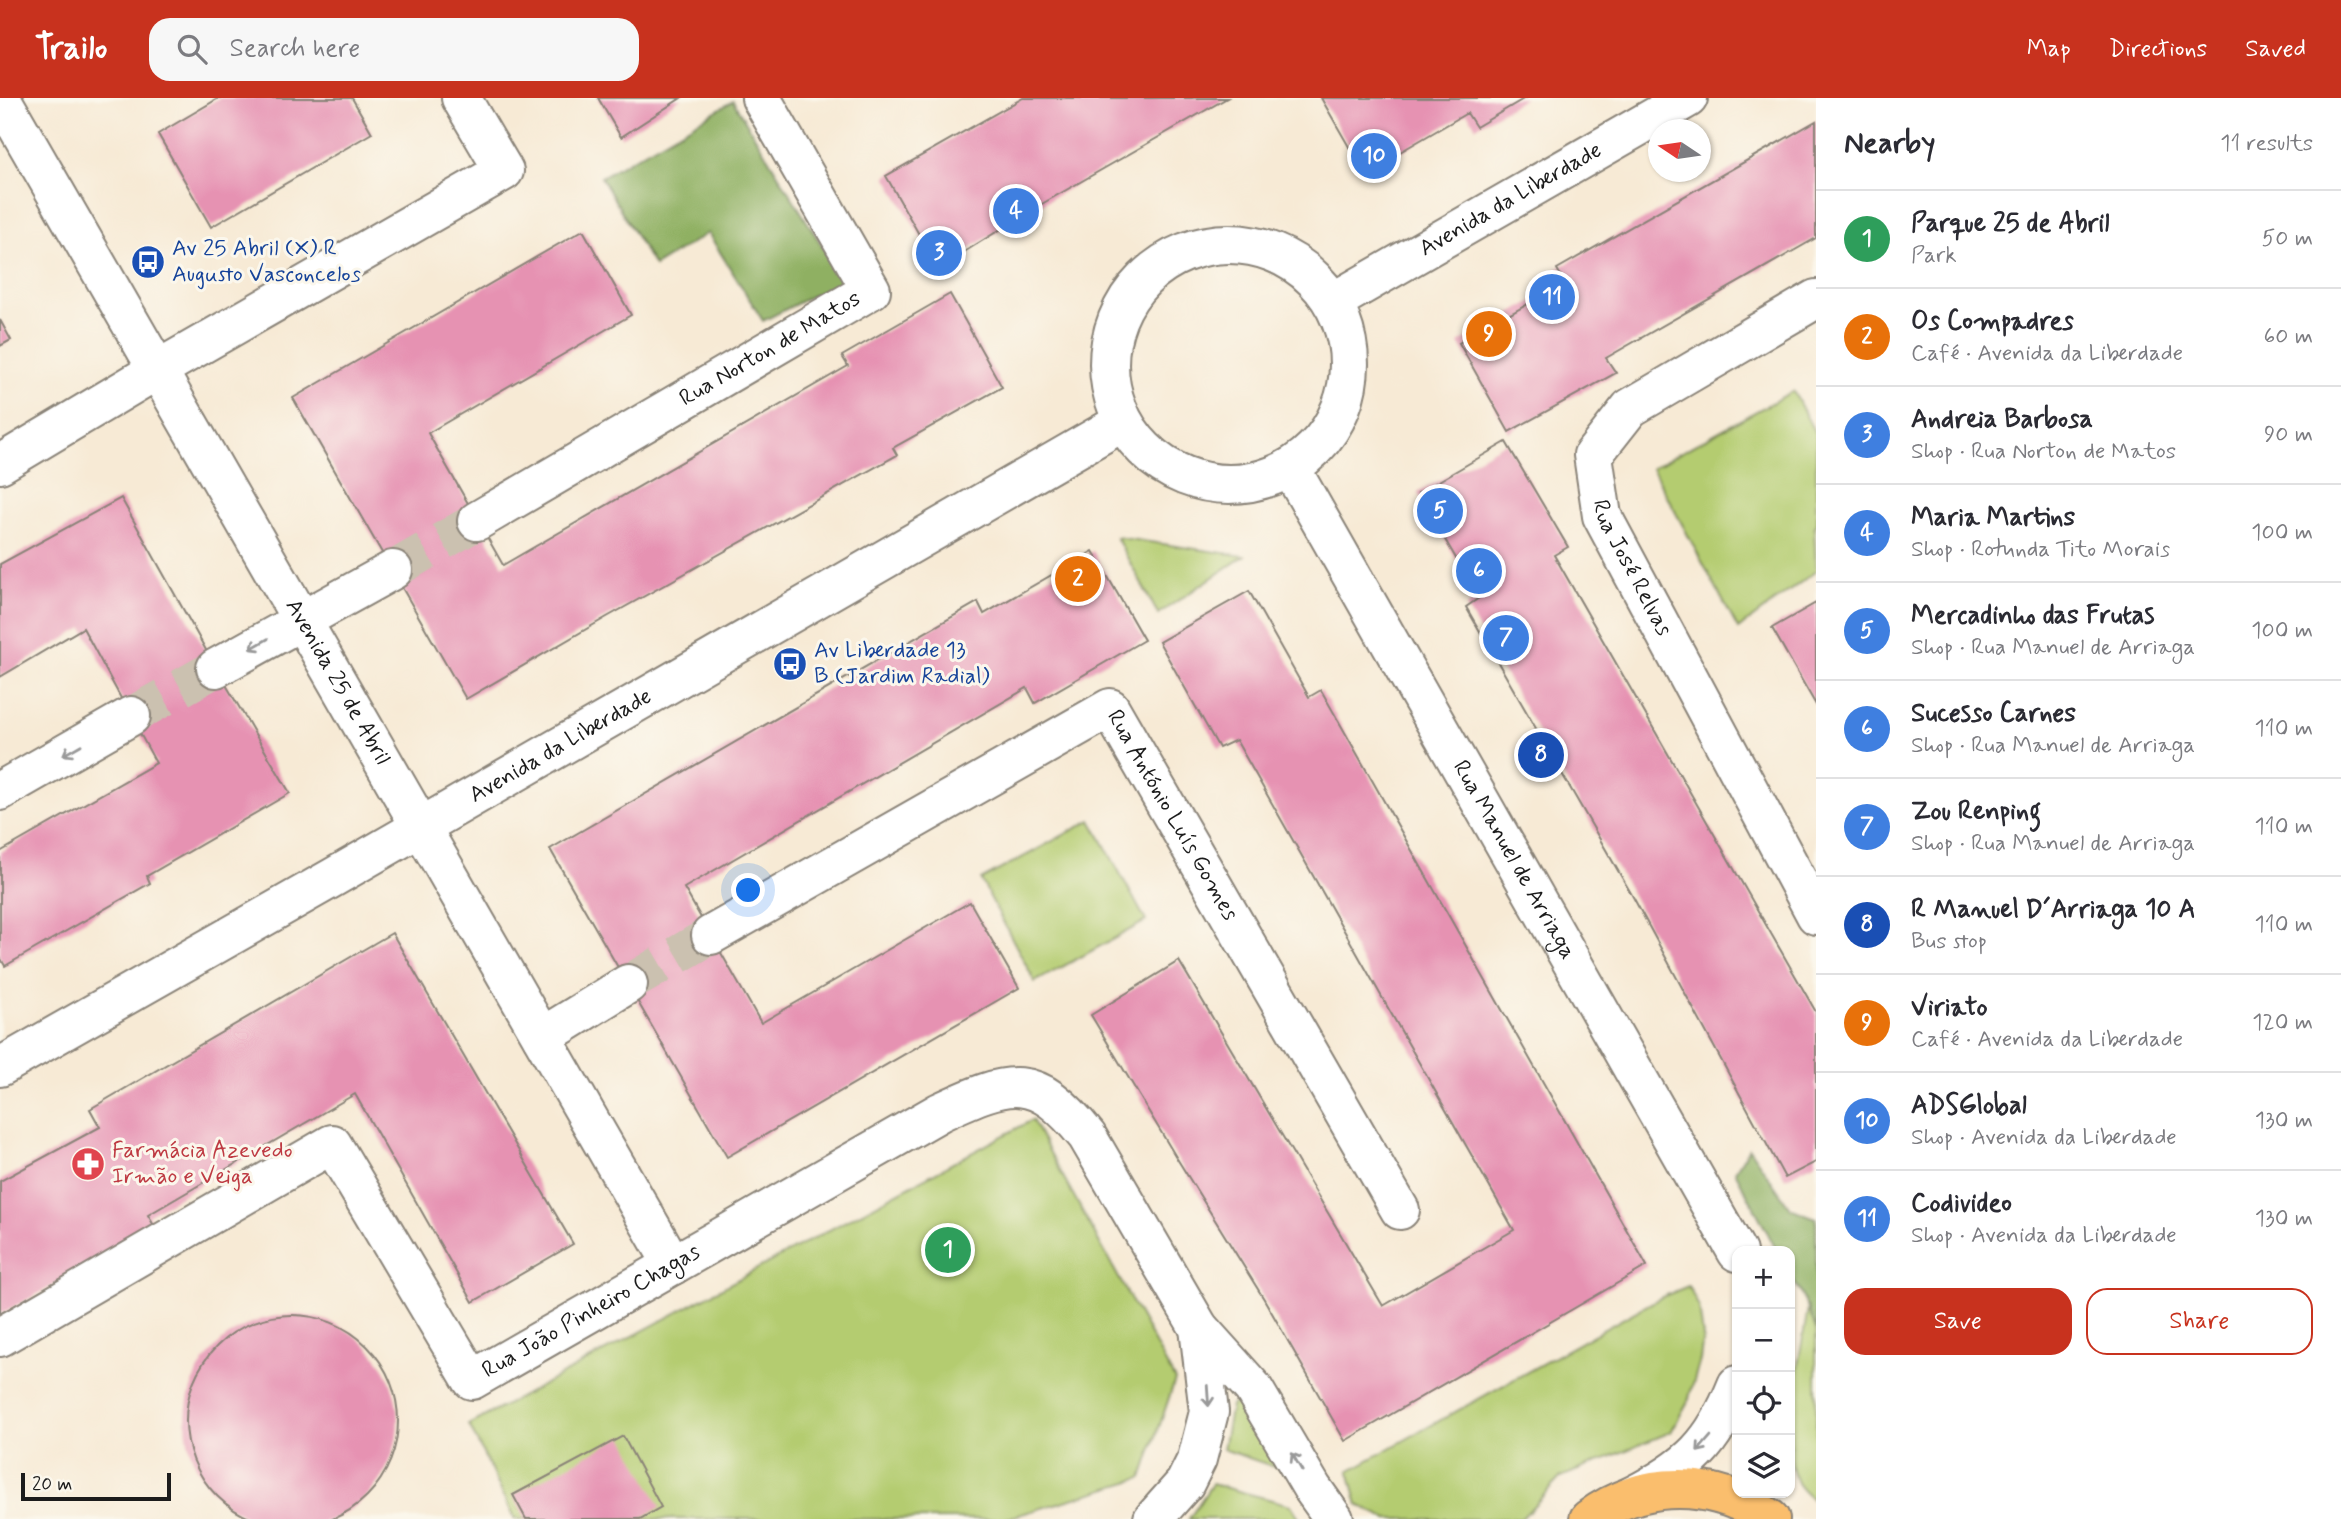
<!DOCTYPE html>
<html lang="en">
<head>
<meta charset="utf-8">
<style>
  body { margin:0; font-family:Mynerve,sans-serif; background:#f7f7f7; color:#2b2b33 }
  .controls { position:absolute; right:21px; bottom:21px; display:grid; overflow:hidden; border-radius:14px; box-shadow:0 2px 5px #0004 }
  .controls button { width:63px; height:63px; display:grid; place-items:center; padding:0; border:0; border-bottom:2px solid #e1e1e2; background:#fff; color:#2b2b33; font:35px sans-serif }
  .compass { position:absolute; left:1648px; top:21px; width:63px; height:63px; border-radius:50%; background:#fff; box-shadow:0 2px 5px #0004; rotate:283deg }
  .scale { position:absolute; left:21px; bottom:18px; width:150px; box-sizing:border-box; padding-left:7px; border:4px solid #1c1c1c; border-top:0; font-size:19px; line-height:24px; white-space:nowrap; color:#1c1c1c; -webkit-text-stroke:5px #fbf7ec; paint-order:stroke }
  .you { position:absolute; left:749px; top:793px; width:24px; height:24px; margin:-18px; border:5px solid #fff; border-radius:50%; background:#1a73e8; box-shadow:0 0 0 10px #1a73e833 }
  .badge { display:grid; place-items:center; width:46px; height:46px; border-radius:50%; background:#c8321e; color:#fff; font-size:23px; font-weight:700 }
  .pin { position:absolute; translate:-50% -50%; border:4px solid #fff; box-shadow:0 2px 7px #0006 }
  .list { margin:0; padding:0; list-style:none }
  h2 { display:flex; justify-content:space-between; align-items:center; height:91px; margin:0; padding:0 28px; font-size:30px }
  h2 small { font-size:23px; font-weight:400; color:#7c7c81 }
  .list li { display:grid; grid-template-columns:46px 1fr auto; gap:21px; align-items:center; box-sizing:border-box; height:98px; padding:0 28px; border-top:2px solid #e1e1e2 }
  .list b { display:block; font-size:26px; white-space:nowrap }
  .list p { margin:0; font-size:23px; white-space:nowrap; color:#7c7c81 }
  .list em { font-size:23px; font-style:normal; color:#7c7c81 }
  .actions { display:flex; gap:14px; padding:21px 28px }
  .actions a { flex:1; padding:16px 0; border:2px solid #c8321e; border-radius:21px; text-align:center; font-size:24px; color:#c8321e }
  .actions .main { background:#c8321e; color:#fff }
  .icon { flex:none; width:38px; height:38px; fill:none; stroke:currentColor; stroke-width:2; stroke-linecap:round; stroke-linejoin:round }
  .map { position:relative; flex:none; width:1816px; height:1421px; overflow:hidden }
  header { display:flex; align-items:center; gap:42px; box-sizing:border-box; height:98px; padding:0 35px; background:#c8321e; color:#fff }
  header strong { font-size:33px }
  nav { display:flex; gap:38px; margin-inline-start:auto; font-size:24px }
  .search { width:490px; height:63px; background:#f7f7f7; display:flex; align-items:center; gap:18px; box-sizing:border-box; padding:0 24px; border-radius:21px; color:#7c7c81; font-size:26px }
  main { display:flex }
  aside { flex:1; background:#fff }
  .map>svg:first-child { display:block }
  .green { fill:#b4cc70; stroke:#687446; stroke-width:2 }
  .forest { fill:#8fb062; stroke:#56663f; stroke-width:2 }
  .building { fill:#e692b2 }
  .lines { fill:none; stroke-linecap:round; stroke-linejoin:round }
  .minor-tunnel { stroke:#cbc1b0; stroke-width:38; stroke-dasharray:38 19; stroke-linecap:butt }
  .minor-casing { stroke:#8a8378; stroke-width:42 }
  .major-casing { stroke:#8a8378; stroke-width:42 }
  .minor { stroke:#fff; stroke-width:38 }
  .major { stroke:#fabe6d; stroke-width:38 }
  .oneway { stroke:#999 }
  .labels { text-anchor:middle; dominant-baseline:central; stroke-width:6; stroke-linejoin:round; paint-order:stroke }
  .street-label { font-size:23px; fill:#1c1c1c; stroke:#fbf7ec }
  .transit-label { font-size:23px; fill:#164399; stroke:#fbf7ec; text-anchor:start }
  .health-label { font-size:23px; fill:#be3a42; stroke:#fbf7ec; text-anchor:start }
</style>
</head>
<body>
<header>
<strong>Trailo</strong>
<div class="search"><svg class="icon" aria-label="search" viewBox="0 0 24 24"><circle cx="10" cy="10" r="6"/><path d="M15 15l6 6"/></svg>Search here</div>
<nav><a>Map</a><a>Directions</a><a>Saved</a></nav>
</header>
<main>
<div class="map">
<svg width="1816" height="1421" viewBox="0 0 1816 1421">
  <rect width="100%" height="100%" fill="#fbf7ec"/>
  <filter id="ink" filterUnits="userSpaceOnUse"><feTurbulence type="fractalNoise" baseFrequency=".0143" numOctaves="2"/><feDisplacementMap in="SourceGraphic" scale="14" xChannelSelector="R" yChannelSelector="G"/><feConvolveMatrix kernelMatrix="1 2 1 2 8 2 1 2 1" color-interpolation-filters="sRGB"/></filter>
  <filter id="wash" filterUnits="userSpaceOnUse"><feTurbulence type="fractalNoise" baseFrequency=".00686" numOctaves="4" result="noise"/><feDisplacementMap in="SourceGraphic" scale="28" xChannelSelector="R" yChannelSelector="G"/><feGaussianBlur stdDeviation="1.57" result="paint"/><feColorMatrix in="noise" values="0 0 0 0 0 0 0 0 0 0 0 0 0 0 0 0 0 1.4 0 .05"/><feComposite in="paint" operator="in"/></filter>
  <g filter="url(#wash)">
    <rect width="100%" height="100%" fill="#f7ead5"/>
    <path class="green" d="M1793,293L1816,337V426L1814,428L1816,473L1738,531L1652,370Z
      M1116,439L1244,458L1158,516Z
      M1091,722L1146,823L1035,884L981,782Z
      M1032,1022L1175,1282L1142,1380L1005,1421H515L469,1327Z
      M1688,1188L1699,1209L1703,1238L1700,1262L1688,1303L1671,1334L1561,1379L1521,1421H1388L1358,1407L1349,1373L1662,1199Z
      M1808,1210L1816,1232V1405C1810,1399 1801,1392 1797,1385C1779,1345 1801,1255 1808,1210Z
      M1238,1303V1304L1277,1370L1223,1351L1231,1307Z
      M1212,1386L1291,1407L1300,1421H1189Z"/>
    <path class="forest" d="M733,3L843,182L763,223L708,135L654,168L601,79Z
      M1749,1050L1790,1110L1816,1120V1232L1808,1210L1790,1176V1153H1777L1735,1073Z"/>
    <g id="blocks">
      <path class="building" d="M219,0H352L372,35L211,129L158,36Z
        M598,0H681L621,39Z
        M1023,0H1227L1040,107L938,170L886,78Z
        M1321,0H1525L1476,29L1467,15L1364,75Z
        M1816,23V140L1606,260L1616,275L1509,334L1459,245L1565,185L1557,171Z
        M583,132L631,217L428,335L503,467L848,268L842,258L950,196L1002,289L893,350L897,357L607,519L466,601L293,300Z
        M0,222L11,242L0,248Z
        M1506,344L1568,449L1554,457L1816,914V1064L1785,1080L1632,797L1466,509L1479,500L1418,395Z
        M121,400L216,570L290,695L147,778L150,785L5,868L0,859V754L156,665L83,530L0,579V466Z
        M1093,453L1144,542L1035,605L1027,590L684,790L761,925L970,804L1019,890L727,1059L550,751L978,504L984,516Z
        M1249,493L1309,599L1321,592L1647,1168L1345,1343L1264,1201L1176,1059L1091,917L1179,863L1383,1208L1514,1132L1236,642L1219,650L1159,544Z
        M1816,505V607L1772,530Z
        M392,835L573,1146L473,1204L355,996L148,1117L157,1133L0,1216V1083L100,1029L90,1011Z
        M186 1323a106 106 0 1 1 212 0a106 106 0 1 1-212 0Z
        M623,1338L661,1409L640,1421H526L513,1397Z"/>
    </g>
  </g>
  <g filter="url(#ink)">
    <use href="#blocks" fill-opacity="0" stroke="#8a8378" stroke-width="2"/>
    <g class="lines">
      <path class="minor-tunnel" d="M393,472L477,423
        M131,618L216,570
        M628,886L711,837"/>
      <g class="minor-casing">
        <g id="minor">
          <path id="s1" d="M1,0L673,1167"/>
          <circle cx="1229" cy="266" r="120"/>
          <path id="s2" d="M1816,201L1630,310L1593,357L1602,418L1816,817"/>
          <path id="s3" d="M1333,204L1688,0"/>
          <path d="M0,366L157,272L504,73L461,0"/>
          <path id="s4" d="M1291,371L1737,1154"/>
          <path id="s5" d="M477,423L871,192L761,0"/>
          <path d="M216,570L393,472"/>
          <path d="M0,693L131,618"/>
          <path id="s6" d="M711,837L1110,610L1400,1112"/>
          <path d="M542,939L628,886"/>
          <path id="s7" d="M0,969L334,779L1121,325"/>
          <path id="s8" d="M0,1239L332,1046L472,1282L940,1014C1011,981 1035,973 1087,1038L1199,1230L1253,1290L1312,1390L1334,1421"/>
          <path d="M1632,1398C1689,1369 1713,1347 1737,1287"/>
          <path d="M1153,1421L1185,1385L1197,1361L1209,1314L1199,1230"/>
        </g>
      </g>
      <g class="major-casing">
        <path id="major" d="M1589,1421C1644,1380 1715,1382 1770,1421"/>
      </g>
      <use href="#minor" class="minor"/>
      <use href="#major" class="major"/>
    </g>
    <defs><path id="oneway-shaft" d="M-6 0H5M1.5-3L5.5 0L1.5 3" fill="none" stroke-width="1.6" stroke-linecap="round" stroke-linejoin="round" transform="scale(1.75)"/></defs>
    <g class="oneway">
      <use href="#oneway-shaft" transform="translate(259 546) rotate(150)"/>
      <use href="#oneway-shaft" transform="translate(72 652) rotate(150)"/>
      <use href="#oneway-shaft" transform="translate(1208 1298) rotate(86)"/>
      <use href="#oneway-shaft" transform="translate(1704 1346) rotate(131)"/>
      <use href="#oneway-shaft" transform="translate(1297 1364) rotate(-120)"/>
    </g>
  </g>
  <defs>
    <g id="bus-disc" transform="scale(1.75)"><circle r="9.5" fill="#1a4fb4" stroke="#fbf7ec"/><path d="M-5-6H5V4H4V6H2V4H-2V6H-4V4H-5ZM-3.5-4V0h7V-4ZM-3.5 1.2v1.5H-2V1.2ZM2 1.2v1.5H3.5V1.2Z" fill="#fff"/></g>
    <g id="pharmacy-disc" transform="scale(1.75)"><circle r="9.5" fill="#e0444e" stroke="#fbf7ec"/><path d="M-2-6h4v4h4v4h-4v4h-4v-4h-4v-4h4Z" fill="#fff"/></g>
  </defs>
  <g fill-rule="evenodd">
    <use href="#bus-disc" x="148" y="164"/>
    <use href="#bus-disc" x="790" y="566"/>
    <use href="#pharmacy-disc" x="88" y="1066"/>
  </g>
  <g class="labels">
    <g class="street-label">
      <text stroke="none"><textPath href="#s3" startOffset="205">Avenida da Liberdade</textPath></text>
      <text stroke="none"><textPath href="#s5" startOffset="340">Rua Norton de Matos</textPath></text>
      <text stroke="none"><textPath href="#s2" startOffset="396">Rua José Relvas</textPath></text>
      <text stroke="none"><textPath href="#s1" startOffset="674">Avenida 25 de Abril</textPath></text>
      <text stroke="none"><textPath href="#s7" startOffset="646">Avenida da Liberdade</textPath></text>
      <text stroke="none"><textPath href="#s6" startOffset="583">Rua António Luís Gomes</textPath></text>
      <text stroke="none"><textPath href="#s4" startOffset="450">Rua Manuel de Arriaga</textPath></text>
      <text stroke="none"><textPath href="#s8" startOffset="796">Rua João Pinheiro Chagas</textPath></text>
    </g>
    <g class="transit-label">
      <text x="172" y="151">Av 25 Abril (X) R<tspan x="172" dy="26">Augusto Vasconcelos</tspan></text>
      <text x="814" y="553">Av Liberdade 13<tspan x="814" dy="26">B (Jardim Radial)</tspan></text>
    </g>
    <g class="health-label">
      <text x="112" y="1053">Farmácia Azevedo<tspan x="112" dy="26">Irmão e Veiga</tspan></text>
    </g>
  </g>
</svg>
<div class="controls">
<button>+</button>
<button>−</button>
<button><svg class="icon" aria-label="locate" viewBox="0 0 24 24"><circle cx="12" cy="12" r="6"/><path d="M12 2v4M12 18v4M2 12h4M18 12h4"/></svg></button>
<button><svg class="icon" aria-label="layers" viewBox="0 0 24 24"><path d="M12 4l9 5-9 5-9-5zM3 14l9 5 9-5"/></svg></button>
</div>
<svg class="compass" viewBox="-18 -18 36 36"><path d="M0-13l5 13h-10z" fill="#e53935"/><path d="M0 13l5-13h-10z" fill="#7c7c81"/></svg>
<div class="scale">20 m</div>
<div class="you"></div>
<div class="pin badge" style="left:948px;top:1152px;background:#2e9e5b">1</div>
<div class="pin badge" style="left:1078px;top:481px;background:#e8710a">2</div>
<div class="pin badge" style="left:939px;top:155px;background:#3f7fe0">3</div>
<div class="pin badge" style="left:1016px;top:113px;background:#3f7fe0">4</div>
<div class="pin badge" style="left:1440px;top:413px;background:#3f7fe0">5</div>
<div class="pin badge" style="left:1479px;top:473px;background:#3f7fe0">6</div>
<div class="pin badge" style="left:1506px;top:540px;background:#3f7fe0">7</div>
<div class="pin badge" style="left:1541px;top:657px;background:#1a4fb4">8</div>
<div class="pin badge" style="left:1489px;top:236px;background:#e8710a">9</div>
<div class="pin badge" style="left:1374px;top:58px;background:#3f7fe0">10</div>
<div class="pin badge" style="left:1552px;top:199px;background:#3f7fe0">11</div>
</div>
<aside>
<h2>Nearby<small>11 results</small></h2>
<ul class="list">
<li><span class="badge" style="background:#2e9e5b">1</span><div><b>Parque 25 de Abril</b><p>Park</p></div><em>50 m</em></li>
<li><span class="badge" style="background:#e8710a">2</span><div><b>Os Compadres</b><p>Café · Avenida da Liberdade</p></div><em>60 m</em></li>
<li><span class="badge" style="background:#3f7fe0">3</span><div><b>Andreia Barbosa</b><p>Shop · Rua Norton de Matos</p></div><em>90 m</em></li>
<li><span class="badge" style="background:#3f7fe0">4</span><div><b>Maria Martins</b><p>Shop · Rotunda Tito Morais</p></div><em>100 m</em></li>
<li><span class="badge" style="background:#3f7fe0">5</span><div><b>Mercadinho das Frutas</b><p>Shop · Rua Manuel de Arriaga</p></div><em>100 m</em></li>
<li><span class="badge" style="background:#3f7fe0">6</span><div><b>Sucesso Carnes</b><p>Shop · Rua Manuel de Arriaga</p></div><em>110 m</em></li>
<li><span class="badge" style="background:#3f7fe0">7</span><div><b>Zou Renping</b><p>Shop · Rua Manuel de Arriaga</p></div><em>110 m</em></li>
<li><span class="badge" style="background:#1a4fb4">8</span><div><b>R Manuel D´Arriaga 10 A</b><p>Bus stop</p></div><em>110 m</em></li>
<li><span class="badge" style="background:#e8710a">9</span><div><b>Viriato</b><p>Café · Avenida da Liberdade</p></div><em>120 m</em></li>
<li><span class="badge" style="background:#3f7fe0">10</span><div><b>ADSGlobal</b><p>Shop · Avenida da Liberdade</p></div><em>130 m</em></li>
<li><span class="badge" style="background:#3f7fe0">11</span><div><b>Codivideo</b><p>Shop · Avenida da Liberdade</p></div><em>130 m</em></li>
</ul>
<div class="actions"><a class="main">Save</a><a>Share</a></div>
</aside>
</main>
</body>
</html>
